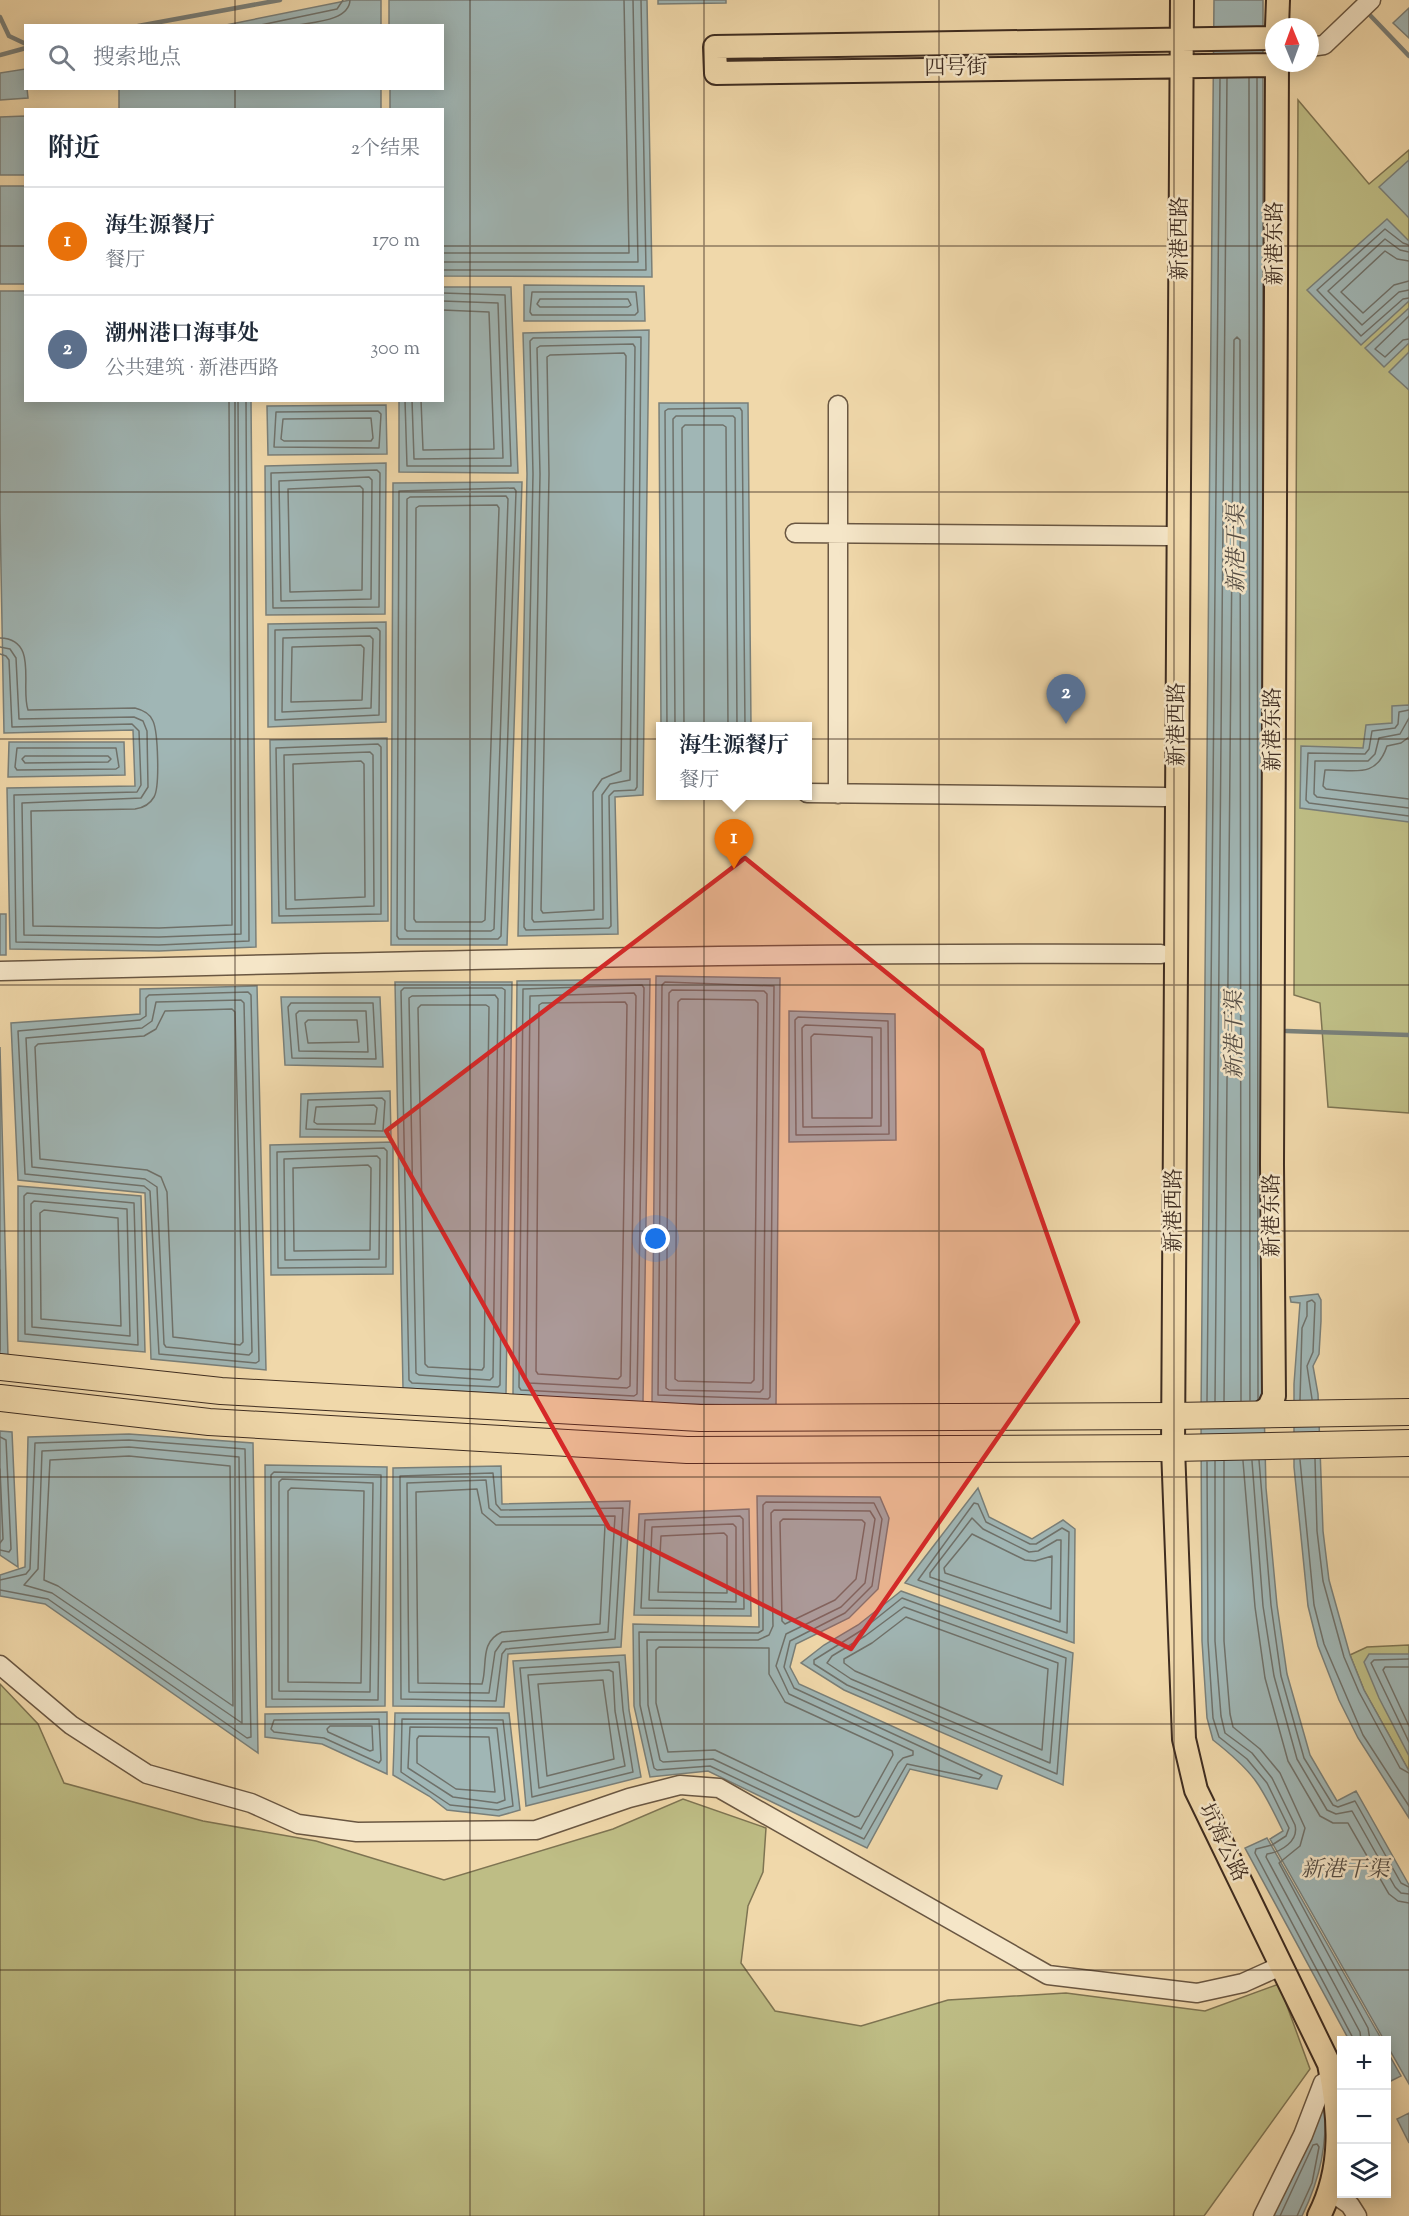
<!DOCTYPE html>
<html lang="zh">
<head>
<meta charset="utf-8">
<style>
  body { margin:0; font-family:"Sorts Mill Goudy","Noto Serif SC",serif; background:#f6f6f7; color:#1f2937 }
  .controls { position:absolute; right:18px; bottom:18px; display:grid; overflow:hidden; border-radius:0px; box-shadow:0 3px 15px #0003 }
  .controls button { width:54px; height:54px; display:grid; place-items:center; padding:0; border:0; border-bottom:2px solid #e0e1e3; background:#fff; color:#1f2937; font:30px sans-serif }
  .compass { position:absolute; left:1265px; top:18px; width:54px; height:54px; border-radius:50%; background:#fff; box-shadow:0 3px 15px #0003; rotate:359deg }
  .you { position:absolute; left:656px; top:1239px; width:21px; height:21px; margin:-15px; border:4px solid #fff; border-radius:50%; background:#1a73e8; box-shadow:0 0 0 9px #1a73e833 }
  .badge { display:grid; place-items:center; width:39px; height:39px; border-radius:50%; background:#8f2418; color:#fff; font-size:20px; font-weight:700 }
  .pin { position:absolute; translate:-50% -50px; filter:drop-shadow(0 2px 3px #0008) }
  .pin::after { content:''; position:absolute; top:32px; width:21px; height:18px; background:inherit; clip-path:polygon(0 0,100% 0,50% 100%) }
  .popup { position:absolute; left:656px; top:722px; width:156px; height:78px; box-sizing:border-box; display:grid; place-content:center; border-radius:0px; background:#fff; filter:drop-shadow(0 2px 4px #0005); font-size:20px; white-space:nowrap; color:#747a83 }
  .popup b { font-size:22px; color:#1f2937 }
  .popup::after { content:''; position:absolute; left:50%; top:100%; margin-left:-12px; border:12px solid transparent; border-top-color:#fff }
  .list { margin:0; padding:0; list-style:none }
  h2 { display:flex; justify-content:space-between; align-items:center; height:78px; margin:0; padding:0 24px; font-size:26px }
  h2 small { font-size:20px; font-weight:400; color:#747a83 }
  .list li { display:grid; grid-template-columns:39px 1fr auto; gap:18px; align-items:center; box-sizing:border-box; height:108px; padding:0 24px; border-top:2px solid #e0e1e3 }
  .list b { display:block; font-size:22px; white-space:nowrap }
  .list p { margin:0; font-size:20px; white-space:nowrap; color:#747a83 }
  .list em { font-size:20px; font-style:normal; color:#747a83 }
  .icon { flex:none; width:33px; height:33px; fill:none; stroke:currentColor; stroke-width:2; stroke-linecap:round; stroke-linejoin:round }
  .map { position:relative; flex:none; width:1409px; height:2216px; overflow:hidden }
  .search { position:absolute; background:#fff; box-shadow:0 3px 15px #0003; left:24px; top:24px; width:420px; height:66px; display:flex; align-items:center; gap:15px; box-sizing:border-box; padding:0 21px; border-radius:0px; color:#747a83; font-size:22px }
  .panel { position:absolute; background:#fff; box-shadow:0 3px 15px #0003; left:24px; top:108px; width:420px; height:294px; border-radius:0px }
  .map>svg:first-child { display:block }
  .green { fill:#bebd85; stroke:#7e7452; stroke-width:1.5 }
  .water { fill:#a0b6b5; stroke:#797f79; stroke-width:1.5 }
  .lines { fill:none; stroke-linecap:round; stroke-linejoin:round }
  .shore { stroke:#6f716a; stroke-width:1.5 }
  .stream { stroke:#797f79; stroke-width:4.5 }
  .minor-casing { stroke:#6a5742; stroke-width:21 }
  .major-casing { stroke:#3e2c20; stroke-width:26 }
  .highway-casing { stroke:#3e2c20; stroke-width:28 }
  .minor { stroke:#f5e6c8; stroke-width:18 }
  .major { stroke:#f0d8aa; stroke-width:22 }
  .highway { stroke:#f0d8aa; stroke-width:26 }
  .marked { fill:#d62828; fill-opacity:0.2; stroke:#d62828; stroke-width:4.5; stroke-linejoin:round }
  .grid { fill:none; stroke:#3e2c20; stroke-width:1.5; stroke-opacity:0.55 }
  .labels { text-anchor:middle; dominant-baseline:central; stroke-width:5; stroke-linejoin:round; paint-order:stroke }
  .street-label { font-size:21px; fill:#3e2c20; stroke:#f5e6c8 }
  .water-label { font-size:22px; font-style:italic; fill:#564e45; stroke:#f5e6c8 }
</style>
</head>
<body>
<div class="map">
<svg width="1409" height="2216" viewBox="0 0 1409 2216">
  <rect width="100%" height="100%" fill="#f0d8aa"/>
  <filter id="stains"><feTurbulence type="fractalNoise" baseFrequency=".00333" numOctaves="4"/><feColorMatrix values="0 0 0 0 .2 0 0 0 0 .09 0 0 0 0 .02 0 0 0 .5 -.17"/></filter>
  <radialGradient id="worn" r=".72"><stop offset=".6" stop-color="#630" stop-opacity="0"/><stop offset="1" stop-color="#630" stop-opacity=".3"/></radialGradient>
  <path class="green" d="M1298,100L1369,184L1409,150V1113L1328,1107L1320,1003L1294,995Z
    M1409,1645V1771L1364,1690L1350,1655L1367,1647Z
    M0,1684L38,1724L64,1783L203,1821L316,1841L444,1880L613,1829L683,1799L766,1828L763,1872L748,1906L741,1963L775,2011L861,2026L948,2000L1066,1993L1205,2011L1279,1984L1310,2069L1204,2216H0Z"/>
  <path class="water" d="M350,0H381V25H226Z
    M389,0H647L652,277L443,276L442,110L390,109V89L442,88V26L389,25Z
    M658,0H726V3L658,4Z
    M1214,0H1263L1262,1322L1266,1488L1277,1605L1287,1674L1310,1755L1337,1801L1356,1791L1409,1885V2084L1270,1839L1283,1831C1261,1785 1254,1772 1213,1740L1207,1718L1202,1641L1201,1416Z
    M1409,8V38L1393,23Z
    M25,69L28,98L0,100V73Z
    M119,89H381V109H119Z
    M25,116V175H0V117Z
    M1409,160V218L1379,187Z
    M0,186H25V284H0Z
    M1387,219L1409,241V301L1361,345L1307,290Z
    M524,285L644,286L645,321H524Z
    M443,287H511L518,473L399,472V401L442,400Z
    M0,291H25L26,400L251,401L256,947L159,951L10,949L7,788L135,786L133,730L4,733L0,513Z
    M1409,308V343L1384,367L1365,348Z
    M649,330L643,795L615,797L618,934L518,936L527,474L523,333Z
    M1409,352V390L1389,372Z
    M659,403H748L751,726H661Z
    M386,405L387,454L268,455L267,406Z
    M386,463L385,614L266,615L265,466Z
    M522,482L507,945H391L393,483Z
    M386,622V722L268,727V624Z
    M1409,705V822L1300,808L1301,746L1363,748L1366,725L1392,723V706Z
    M387,738L388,921L272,923L270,740Z
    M9,742H124L125,775L8,777Z
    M0,914H6V955H0Z
    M656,976L780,978L776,1406L652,1403Z
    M650,979L643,1402L513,1395L517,981Z
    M395,982H512L506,1394L403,1388Z
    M257,986L266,1370L151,1359L145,1193L18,1180L11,1023L140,1014V989Z
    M380,997L383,1067L285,1065L281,997Z
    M789,1011L895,1014L896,1140L789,1142Z
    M0,1047L8,1357L0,1356Z
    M390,1091L391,1137H300L301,1094Z
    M393,1142V1274L271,1275L270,1145Z
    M18,1186L141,1196L145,1352L18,1341Z
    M1318,1294L1321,1300V1321L1319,1354L1313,1366L1318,1394L1323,1531L1329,1580L1350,1655L1364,1690L1409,1771V1818L1358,1738L1339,1700L1318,1646L1308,1606L1294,1467V1384L1300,1303L1291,1302L1290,1297Z
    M0,1431L12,1432L18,1567L0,1555Z
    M129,1434L253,1443L258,1753L45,1604L0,1596V1575L25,1567L28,1437Z
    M265,1465L387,1467L385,1706L266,1707Z
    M501,1466L502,1504L630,1501L621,1647L508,1654L504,1707L393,1706V1468Z
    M978,1488L989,1517L1032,1539L1063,1520L1075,1529L1074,1643L905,1583Z
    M757,1496L880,1497L889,1518L878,1589L849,1618L796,1644L790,1667L799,1684L1002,1776L997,1789L910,1769L867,1848L708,1771L650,1777L634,1706L633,1624L759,1627Z
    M749,1509L751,1616L634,1615L639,1514Z
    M901,1591L1073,1653L1063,1785L844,1690L801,1663L824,1645L858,1625Z
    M1369,1654H1409V1756L1379,1698L1364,1662Z
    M625,1655L629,1710L641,1777L526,1806L513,1661Z
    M387,1712V1774L322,1744L265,1737V1714Z
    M395,1713H509L520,1810L499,1816L447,1810L429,1796L393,1775Z
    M1267,1838L1375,2028L1382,2040H1349L1245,1848Z
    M1386,2049L1401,2076L1387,2083H1386Z
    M1326,2101C1326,2145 1322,2175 1302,2216H1273Z
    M1409,2113V2143L1397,2119Z"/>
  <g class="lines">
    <path class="shore" d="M256,26L337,9L343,0
      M293,26C310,22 349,22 350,0
      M1249,78L1250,1400
      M1257,78L1258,1399
      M1409,245L1403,243L1385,229L1317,290L1361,336L1403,299L1409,298
      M1409,252L1400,250L1385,239L1328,291L1362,325L1399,292L1409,290
      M442,253H629L624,0
      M1409,261L1397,259L1385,251L1341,292L1363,313L1394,285L1409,281
      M442,262H638L633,0
      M442,270H646L641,0
      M532,292H636L638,312L635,315H532L530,312Z
      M540,299H628L631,305L628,307H540L537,304Z
      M1409,316L1375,349L1385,357L1403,340L1409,339
      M641,337L637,787L635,790L614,791L609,796L611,926L609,928L526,930L524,927L533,474L530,341L533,338Z
      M633,344L635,347L630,780L610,784L602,795L603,919L534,922L532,919L540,474L537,348L540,346Z
      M624,353L626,356L621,771L602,779L593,792L594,910L543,913L541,910L549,474L547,357L550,355Z
      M405,400L407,466H511L505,295L442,293
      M412,400L414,459L503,458L498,303L442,301
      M421,400L423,450L494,449L489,312L442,310
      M378,411L381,414L379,448L274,447L276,412Z
      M371,418L373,438L371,441H284L281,439L283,419Z
      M377,470L380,473L379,607L273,608L271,473Z
      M369,477L372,480L371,599L281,601L279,481Z
      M360,486L363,489L362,590L290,592L288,489Z
      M514,488L516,491L501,936L498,939H399L397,936L399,491Z
      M506,496L508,499L494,929L491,931H407L405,929L407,499L410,497Z
      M497,505L499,508L485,920L482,922H416L414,919L416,508L419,506Z
      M377,628L380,631L379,715L275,720V630Z
      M370,636L373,639L371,708L282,712L283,638Z
      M0,638C39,639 20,687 28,710L135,708C143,710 150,713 153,721C158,732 160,787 154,797C150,804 143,808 135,809L31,811L33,926L159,928L232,925L229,400
      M361,645L364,648L362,700L291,702L292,647Z
      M0,647L10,649L16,658L19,719L134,717L143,721L147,731L148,787L141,798L22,803L24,935L159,937L241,934L238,400
      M0,654L6,656L9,660L12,727L132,724L139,731L141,785L137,792L14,795L16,942L159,945L249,941L246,400
      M1409,710L1399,712L1398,724L1395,728L1372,731L1369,749L1365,754L1308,753L1306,800L1309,803L1409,816
      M1409,718L1400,734L1379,738L1375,754L1368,761H1315L1314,794L1317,797L1409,808
      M667,726L665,411L668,409L740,408L742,411L745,726
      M675,726L673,419L676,416H733L735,418L737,726
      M684,726L682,428L685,425H723L726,427L728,726
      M1409,737L1401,743L1387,746C1376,780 1353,769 1325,770L1323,786L1326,789L1409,799
      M378,744L381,747V914L279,916L276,748Z
      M17,748H116L119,767L116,769L17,770L15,767Z
      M370,752L373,755L374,906L286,909L284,755Z
      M25,756H108L111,759L108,762L25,763L22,759Z
      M361,761L364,764L365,897L295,900L293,764Z
      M665,982L774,986L770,1397L768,1399L658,1395L662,985Z
      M642,985L644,988L637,1394L634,1396L521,1390L519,1387L523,989Z
      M404,988H502L505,990L500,1385L498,1387L412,1383L409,1380L401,991Z
      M672,990L764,991L767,994L763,1389L760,1392L669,1390L666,1388L669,993Z
      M248,992L251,995L259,1361L256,1363L159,1354L150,1191L144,1186L25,1174L18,1031L140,1020L146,1016V998L149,995Z
      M634,993L636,996L630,1386L627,1388L529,1383L526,1380L530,996Z
      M495,995L498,999L493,1377L490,1380L419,1375L416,1373L409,998L412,996Z
      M681,999L755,1000L758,1003L754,1380L751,1383L678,1381L675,1379L678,1002Z
      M241,1000L244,1003L252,1352L249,1355L166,1347L164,1344L157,1187L145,1179L32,1167L26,1038L142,1028L152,1021L156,1002Z
      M625,1002L627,1005L621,1376L618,1379L538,1374L536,1371L539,1005L542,1003Z
      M291,1003H373L376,1059L292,1058L288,1007Z
      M421,1005H486L489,1007L484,1367L482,1370L428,1367L425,1364L418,1008Z
      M232,1009L235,1012L243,1342L240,1345L173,1337L167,1192L161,1177L147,1170L40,1159L35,1047L38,1044L144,1036L156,1029L165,1011Z
      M299,1011H366L368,1052L299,1051L296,1014Z
      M798,1017L888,1021L889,1134L796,1135L795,1020Z
      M308,1020H357L359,1042L308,1043L305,1023Z
      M805,1025L881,1028V1126L803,1127L802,1028Z
      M814,1034L872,1037V1118H812L811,1037Z
      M382,1098L385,1101L383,1131L306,1129L308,1100Z
      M374,1105L377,1108L375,1124H317L314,1122L316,1107Z
      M384,1148L387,1151L386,1267L278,1268L277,1152Z
      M377,1156L380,1159L379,1259L285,1260L284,1159Z
      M368,1165L371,1168L370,1250L294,1251L293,1168Z
      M27,1193L134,1203L138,1345L25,1334L24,1196Z
      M34,1201L127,1209L130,1336L32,1327L31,1204Z
      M44,1210L118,1218L121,1326L41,1319L40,1213Z
      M0,1270V1350
      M1300,1400L1302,1328L1307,1316V1302L1312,1300L1315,1303L1313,1352L1307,1366L1312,1399
      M1207,1401L1220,79
      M1215,1401L1227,78
      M1224,1401L1234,340L1237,337L1240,340L1241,1401
      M0,1437L6,1440L11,1549L9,1552L0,1550
      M129,1447L239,1457L242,1723L52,1593L24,1585L38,1569L42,1451Z
      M129,1456L230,1466L233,1706L58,1586L44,1580L50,1460Z
      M1315,1459L1317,1531L1323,1581L1344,1657L1359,1692L1400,1768L1409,1773
      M1259,1460L1271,1605L1281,1676L1304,1758L1333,1805L1338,1807L1355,1801L1401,1883L1409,1887
      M1300,1460L1314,1605L1324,1644L1363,1735L1409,1806
      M1215,1461V1641L1221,1716L1225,1733L1252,1753L1272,1778L1295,1825C1299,1841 1281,1852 1267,1854L1266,1857L1360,2032L1361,2040
      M1224,1461V1641L1230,1714L1233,1727L1260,1749L1280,1773L1305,1828L1300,1846L1279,1863L1368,2028L1370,2040
      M1243,1461L1255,1607L1265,1678L1288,1761L1320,1816L1333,1823H1348L1389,1894L1398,1901L1409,1903
      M1252,1461L1263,1606L1274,1676L1297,1759L1327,1810L1336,1814L1352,1811L1395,1887L1401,1893L1409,1894
      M1207,1462L1208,1641L1213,1718L1219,1737L1247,1759L1267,1783L1289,1828L1286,1836L1272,1845L1256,1849L1255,1853L1354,2040
      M0,1469L3,1539L0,1543
      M274,1472L381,1475L378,1700L272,1699L271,1475Z
      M493,1473L496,1504L501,1510L623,1508L615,1639L506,1649L502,1654L496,1701L401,1699L400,1476Z
      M282,1479L373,1483L370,1692L279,1691V1482Z
      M486,1480L489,1508L500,1517L615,1516L608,1632L502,1642L495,1652L489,1693L409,1692L407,1483Z
      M291,1488L364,1491L361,1683L288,1682V1491Z
      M477,1489L482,1513L496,1525H605L600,1624L502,1632C479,1642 488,1665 482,1684L418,1683L416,1492Z
      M766,1502L874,1503L882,1519L872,1586L845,1613L790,1641L784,1667L794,1688L982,1775L979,1779L907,1764L864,1839L710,1766L657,1770L654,1768L640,1705L639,1632L758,1633L763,1630V1505Z
      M974,1503L978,1504L986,1522L1030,1544H1036L1062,1528L1069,1532L1067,1633L918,1580Z
      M774,1510L870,1511L875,1519L865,1583L841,1607L786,1634L776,1666L789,1694L913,1751V1755L903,1758L898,1763L861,1829L713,1759L663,1762L660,1760L648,1705L647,1640H758L769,1635L773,1626L771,1513Z
      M740,1516L743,1519L744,1609L641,1608L645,1520Z
      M972,1518L983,1529L1029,1552L1038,1551L1057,1540H1061L1060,1622L930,1577V1573Z
      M783,1519L862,1520L865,1523L856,1579L835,1600L785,1624L782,1621L780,1522Z
      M733,1524L736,1527V1602L649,1600L652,1527Z
      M724,1533L727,1536V1593L658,1592L661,1536Z
      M972,1534L1025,1560L1035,1561L1052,1556L1051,1609L945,1573L944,1568Z
      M0,1580L26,1574L30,1569L35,1443L129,1440L245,1449L251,1737L247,1738L48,1599L0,1590
      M902,1598L1066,1658L1057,1774L847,1685L814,1664V1660L862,1630Z
      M904,1607L1058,1663L1050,1763L851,1679L827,1663L832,1656L865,1636Z
      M906,1617L1048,1669L1042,1750L855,1671L844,1663V1659L872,1643Z
      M659,1647L769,1648V1674L785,1702L892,1751L893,1755L859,1816L855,1817L715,1750L668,1752L656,1703V1650Z
      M1409,1659L1374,1660L1371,1663L1409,1742
      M619,1662L623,1710L633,1772L532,1797L520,1668Z
      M1409,1667H1385L1383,1670L1409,1726
      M609,1670L613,1672L615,1711L625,1766L539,1788L528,1675Z
      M603,1680L614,1759L547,1776L538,1684Z
      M379,1719L381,1760L379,1763L324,1738L274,1732L271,1729L274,1720Z
      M402,1719L503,1720L513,1806L498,1810L450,1805L401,1772Z
      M330,1726H372L373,1750L370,1751L328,1732L327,1729Z
      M410,1727L497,1728L505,1800L497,1803L453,1797L408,1768Z
      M419,1736L489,1737L495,1792L456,1789L417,1763V1739Z
      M1280,2216L1313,2145L1317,2144L1319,2147L1312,2183L1297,2216"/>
    <path class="stream" d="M1366,11L1409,56
      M0,17L9,36L26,44
      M138,26L280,0
      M0,55L26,48
      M1286,1031L1409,1035"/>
    <g class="minor-casing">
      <path id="minor" d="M1310,47L1324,45L1371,0
        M795,533L1167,536
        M807,793L1165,797
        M838,794V405
        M0,971C387,961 774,952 1161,954
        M0,1665L71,1725L147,1774L251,1803L298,1824L357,1832L536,1830L629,1798L680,1785L719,1788L1048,1975L1197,1993L1243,1983L1274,1969
        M1340,2198L1350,2205L1357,2216
        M1263,2216L1303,2135L1323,2083"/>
    </g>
    <g class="major-casing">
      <path id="major" d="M1182,0L1173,1448L1184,1739L1196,1790L1329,2064C1340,2116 1344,2167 1319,2216
        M1277,27L1278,0
        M1274,38L715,47L716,73L1277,65
        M1258,1415L1269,1407L1274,1396L1272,1165L1277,63"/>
    </g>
    <g class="highway-casing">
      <path id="highway" d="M0,1367L221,1391L700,1418L1173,1416L1409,1412
        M0,1398L209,1422L687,1450L1173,1448L1409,1443"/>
    </g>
    <use href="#minor" class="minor"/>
    <use href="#major" class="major"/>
    <use href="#highway" class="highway"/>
  </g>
  <path class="marked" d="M745,858L982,1050L1078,1322L851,1649L609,1528L386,1131Z"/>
  <path class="grid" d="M235,0V26M470,0V2216M704,0V2216M939,0V2216M1174,0V2216M235,88V110M0,246H26M442,246H1409M235,400V2216M0,492H1409M0,739H1409M0,985H1409M0,1231H1409M0,1477H1409M0,1724H1409M0,1970H1409"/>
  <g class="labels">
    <g class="street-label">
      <text transform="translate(956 69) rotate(-1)">四号街</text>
      <text transform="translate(1181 238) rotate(-90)">新港西路</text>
      <text transform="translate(1276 243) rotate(-90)">新港东路</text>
      <text transform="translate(1178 724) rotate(-90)">新港西路</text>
      <text transform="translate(1274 729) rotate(-90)">新港东路</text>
      <text transform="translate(1175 1210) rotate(-90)">新港西路</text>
      <text transform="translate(1273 1215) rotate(-90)">新港东路</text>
      <text transform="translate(1222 1843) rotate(64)">坑海公路</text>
    </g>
    <g class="water-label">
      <text transform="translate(1238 549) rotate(-90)">新港干渠</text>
      <text transform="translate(1236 1035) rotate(-90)">新港干渠</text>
      <text x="1345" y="1871">新港干渠</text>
    </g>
  </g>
  <rect width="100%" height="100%" filter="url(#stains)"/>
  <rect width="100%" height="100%" fill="url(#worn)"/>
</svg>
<div class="controls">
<button>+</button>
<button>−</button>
<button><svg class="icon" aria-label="layers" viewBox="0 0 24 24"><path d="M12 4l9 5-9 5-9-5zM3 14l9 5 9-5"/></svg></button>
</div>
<svg class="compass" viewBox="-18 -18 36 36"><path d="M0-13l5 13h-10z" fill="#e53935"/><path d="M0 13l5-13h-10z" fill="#747a83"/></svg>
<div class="you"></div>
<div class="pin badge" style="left:734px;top:869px;background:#e8710a">1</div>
<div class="popup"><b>海生源餐厅</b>餐厅</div>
<div class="pin badge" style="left:1066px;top:724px;background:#5c6f8a">2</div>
<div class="search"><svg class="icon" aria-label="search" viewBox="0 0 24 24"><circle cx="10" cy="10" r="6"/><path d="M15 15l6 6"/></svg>搜索地点</div>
<section class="panel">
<h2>附近<small>2个结果</small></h2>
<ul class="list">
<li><span class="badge" style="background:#e8710a">1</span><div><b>海生源餐厅</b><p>餐厅</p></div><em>170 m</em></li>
<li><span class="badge" style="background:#5c6f8a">2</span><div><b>潮州港口海事处</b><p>公共建筑 · 新港西路</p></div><em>300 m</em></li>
</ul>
</section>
</div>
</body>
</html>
